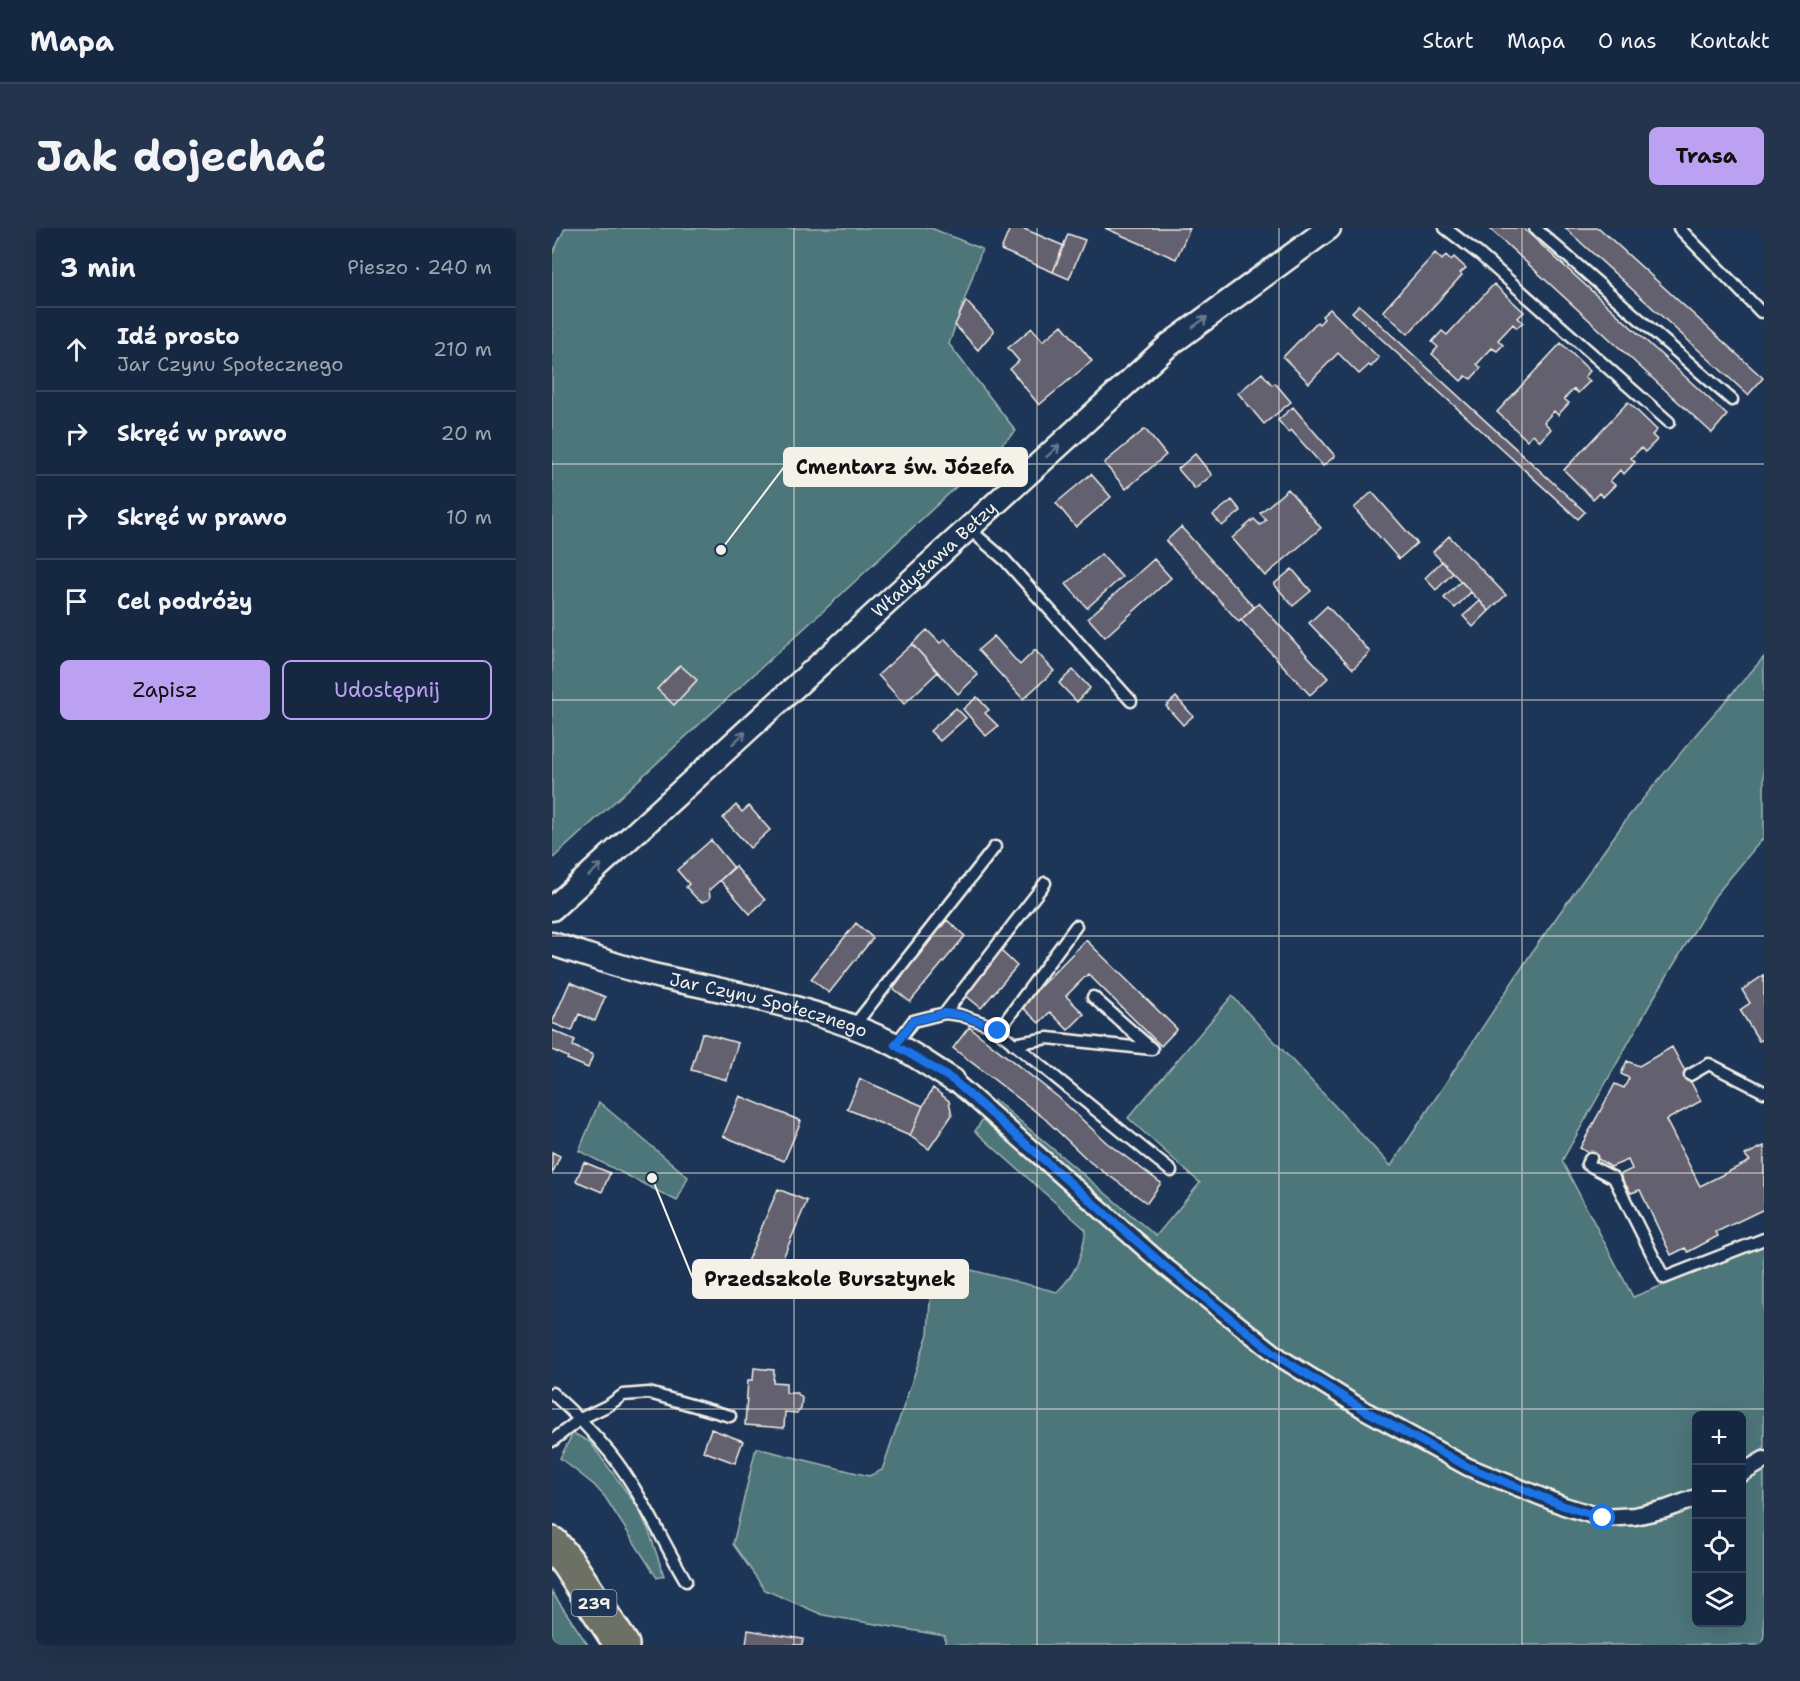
<!DOCTYPE html>
<html lang="pl">
<head>
<meta charset="utf-8">
<style>
  body { margin:0; font-family:"Shantell Sans",sans-serif; background:#23344c; color:#f1f3f6 }
  .controls { position:absolute; right:18px; bottom:18px; display:grid; overflow:hidden; border-radius:9px; box-shadow:0 6px 24px #0002 }
  .controls button { width:54px; height:54px; display:grid; place-items:center; padding:0; border:0; border-bottom:2px solid #35445a; background:#162841; color:#f1f3f6; font:30px sans-serif }
  .stop { position:absolute; width:18px; height:18px; margin:-14px; border:4px solid #1a73e8; border-radius:50%; background:#fff }
  .stop.end { background:#1a73e8; border-color:#fff; box-shadow:0 2px 6px #0008 }
  .list { margin:0; padding:0; list-style:none }
  h2 { display:flex; justify-content:space-between; align-items:center; height:78px; margin:0; padding:0 24px; font-size:26px }
  h2 small { font-size:20px; font-weight:400; color:#9ea6b1 }
  .list li { display:grid; grid-template-columns:39px 1fr auto; gap:18px; align-items:center; box-sizing:border-box; height:84px; padding:0 24px; border-top:2px solid #35445a }
  .list b { display:block; font-size:22px; white-space:nowrap }
  .list p { margin:0; font-size:20px; white-space:nowrap; color:#9ea6b1 }
  .list em { font-size:20px; font-style:normal; color:#9ea6b1 }
  .actions { display:flex; gap:12px; padding:18px 24px }
  .actions a { flex:1; padding:14px 0; border:2px solid #bca0f2; border-radius:9px; text-align:center; font-size:21px; color:#bca0f2 }
  .actions .main { background:#bca0f2; color:#111 }
  .icon { flex:none; width:33px; height:33px; fill:none; stroke:currentColor; stroke-width:2; stroke-linecap:round; stroke-linejoin:round }
  .map { position:relative; flex:none; width:1212px; height:1417px; overflow:hidden; border-radius:9px }
  header { display:flex; align-items:center; gap:36px; box-sizing:border-box; height:84px; padding:0 30px; background:#162841; border-bottom:2px solid #35445a }
  header strong { font-size:28px }
  nav { display:flex; gap:33px; margin-inline-start:auto; font-size:21px }
  .intro { display:flex; align-items:center; justify-content:space-between; box-sizing:border-box; height:144px; padding:0 36px }
  h1 { margin:0; font-size:42px }
  .button { padding:15px 27px; border-radius:9px; background:#bca0f2; color:#111; font-size:21px; font-weight:700 }
  main { display:flex; gap:36px; padding:0 36px }
  aside { flex:1; background:#162841; border-radius:9px; box-shadow:0 6px 24px #0002 }
  .map>svg:first-child { display:block }
  .green { fill:#4e767a; stroke:#a1b4b1; stroke-width:1.5 }
  .building { fill:#64616f; stroke:#f4f1e8; stroke-width:1.5 }
  .lines { fill:none; stroke-linecap:round; stroke-linejoin:round }
  .service-casing { stroke:#f4f1e8; stroke-width:15 }
  .pedestrian-casing { stroke:#f4f1e8; stroke-width:21 }
  .minor-casing { stroke:#f4f1e8; stroke-width:27 }
  .primary-casing { stroke:#f4f1e8; stroke-width:38 }
  .service { stroke:#1d3557; stroke-width:10 }
  .pedestrian { stroke:#1d3557; stroke-width:16 }
  .minor { stroke:#1d3557; stroke-width:22 }
  .primary { stroke:#6c7065; stroke-width:33 }
  .oneway { stroke:#68778a }
  .route { stroke:#1a73e8; stroke-width:8 }
  .grid { fill:none; stroke:#f4f1e8; stroke-width:1.5; stroke-opacity:0.55 }
  .labels { text-anchor:middle; dominant-baseline:central; stroke-width:4.5; stroke-linejoin:round; paint-order:stroke }
  .shield { fill:#1d3557; stroke:#b4b9bc; stroke-width:1.5 }
  .shield-label { font-size:16px; font-weight:bold; fill:#f4f1e8 }
  .street-label { font-size:18px; fill:#f4f1e8; stroke:#1d3557 }
  .leader { fill:none; stroke:#f4f1e8; stroke-width:2 }
  .callout-dot { fill:#f4f1e8; stroke:#1d3557; stroke-width:2 }
  .callout { fill:#f4f1e8; stroke:#f4f1e8; stroke-width:2 }
  .callout-label { font-size:20px; text-anchor:middle; font-weight:bold; fill:#111 }
</style>
</head>
<body>
<header>
<strong>Mapa</strong>
<nav><a>Start</a><a>Mapa</a><a>O nas</a><a>Kontakt</a></nav>
</header>
<div class="intro"><h1>Jak dojechać</h1><a class="button">Trasa</a></div>
<main>
<aside>
<h2>3 min<small>Pieszo · 240 m</small></h2>
<ul class="list">
<li><svg class="icon" aria-label="ahead" viewBox="0 0 24 24"><path d="M12 20V5M6 11l6-6 6 6"/></svg><div><b>Idź prosto</b><p>Jar Czynu Społecznego</p></div><em>210 m</em></li>
<li><svg class="icon" aria-label="right" viewBox="0 0 24 24"><path d="M7 20v-9h11M14 6l5 5-5 5"/></svg><div><b>Skręć w prawo</b></div><em>20 m</em></li>
<li><svg class="icon" aria-label="right" viewBox="0 0 24 24"><path d="M7 20v-9h11M14 6l5 5-5 5"/></svg><div><b>Skręć w prawo</b></div><em>10 m</em></li>
<li><svg class="icon" aria-label="arrive" viewBox="0 0 24 24"><path d="M6 21V4h12l-3 4 3 4H6"/></svg><div><b>Cel podróży</b></div></li>
</ul>
<div class="actions"><a class="main">Zapisz</a><a>Udostępnij</a></div>
</aside>
<div class="map">
<svg width="1212" height="1417" viewBox="0 0 1212 1417">
  <rect width="100%" height="100%" fill="#1d3557"/>
  <filter id="ink" filterUnits="userSpaceOnUse"><feTurbulence type="fractalNoise" baseFrequency=".0167" numOctaves="2"/><feDisplacementMap in="SourceGraphic" scale="12" xChannelSelector="R" yChannelSelector="G"/><feConvolveMatrix kernelMatrix="1 2 1 2 8 2 1 2 1" color-interpolation-filters="sRGB"/></filter>
  <g filter="url(#ink)">
    <path class="green" d="M13,0H379L430,21L397,116L464,203L281,374L0,631V27Z
      M1212,429V609L1163,668L1101,771L1010,933L1081,1069L1212,1017V1221L1190,1234V1188H1144V1260L1055,1298L1085,1295L1144,1278V1394H1190V1253L1212,1240V1417H393V1408L271,1387L213,1362L181,1316L204,1220L317,1248L330,1242L376,1106L379,1055L400,1037L505,1064C526,1043 529,1030 534,1002L423,903L443,872L604,1008L648,955L576,890L680,768L839,938L982,721L1076,589L1146,504Z
      M47,874L136,949L125,973L27,923Z
      M21,1205L38,1214L87,1281L98,1306L112,1348L105,1350L53,1269L42,1257L8,1230Z
      M0,1364L36,1417H0Z"/>
    <path class="building" d="M458,0H470L512,18L501,44L449,22Z
      M553,0H638L624,31Z
      M937,0H971L1175,187L1160,205Z
      M1013,0H1047L1211,150L1196,167Z
      M516,6L533,12L517,51L501,44Z
      M883,25L890,32L894,27L899,32L902,29L914,40L908,45L910,47L856,106L831,83Z
      M942,56L972,84L966,90L971,94L965,100L961,96L946,112L951,117L945,123L940,120L925,136L929,140L919,151L914,148L909,153L880,126L886,119L880,114L890,103L895,107Z
      M414,73L442,103L426,122L403,97Z
      M807,77L1033,284L1026,291L800,84Z
      M778,81L827,130L819,139L817,137L807,146L786,125L757,155L731,129L765,94L767,96L772,91L770,88Z
      M510,97L540,133L487,177L458,141L467,133L456,120L480,100L491,113Z
      M1009,115L1038,143L1033,149L1038,153L1026,165L1022,161L1012,171L1017,175L1006,187L1002,183L992,194L999,201L988,213L981,206L975,212L945,184Z
      M710,145L720,157L723,155L739,174L712,196L686,165Z
      M1076,174L1105,202L1100,207L1105,212L1093,224L1089,220L1079,230L1083,234L1072,246L1068,242L1058,253L1063,257L1051,269L1047,265L1041,271L1012,242Z
      M741,179L783,228L771,238L739,202L736,204L726,192Z
      M593,201L614,227L574,261L552,235Z
      M643,226L660,247L643,261L626,241Z
      M539,246L559,269L524,299L504,275Z
      M736,261L769,300L713,348L680,310L702,291L708,297L714,292L708,285Z
      M820,264L865,315L847,331L802,280Z
      M680,272L689,283L670,298L661,287Z
      M629,299L702,379L687,394L614,313Z
      M897,308L954,367L937,383L881,324Z
      M549,326L570,349L535,380L514,356Z
      M602,331L619,350L553,409L536,390Z
      M890,333L901,345L884,362L873,350Z
      M740,341L759,363L741,378L722,356Z
      M909,353L919,364L903,380L892,370Z
      M928,373L937,383L921,399L911,388Z
      M707,375L776,450L758,467L689,392Z
      M775,378L818,424L801,441L757,395Z
      M375,402L388,415L393,411L426,447L406,466L360,416Z
      M442,408L468,437L483,422L502,443L471,471L426,422Z
      M360,416L386,444L352,476L326,447Z
      M128,437L145,452L122,477L105,461Z
      M521,442L538,460L525,474L507,455Z
      M425,469L437,482L433,485L446,498L434,508L411,481Z
      M624,469L641,488L631,497L614,478Z
      M404,480L414,490L388,513L378,503Z
      M184,577L190,584L197,578L218,602L198,620L171,590Z
      M159,612L182,640L157,662L158,670L156,672L150,674L146,672L134,659L137,656L125,642Z
      M183,638L213,672L198,686L168,652Z
      M395,692L413,708L358,774L341,760Z
      M304,695L321,710L277,765L259,751Z
      M534,712L625,801L609,818L536,746L514,768L532,786L516,802L498,784L487,795L469,778Z
      M448,722L465,738L429,780L413,767Z
      M1212,747V811L1207,813L1188,782L1198,775L1190,762Z
      M18,754L53,769L43,793L27,786L20,803L0,795Z
      M417,799L506,869L555,915L609,955L595,975L538,934L492,890L401,820Z
      M0,802L23,812L21,818L41,827L36,840L15,831L16,829L0,822Z
      M150,805L186,815L175,852L139,842Z
      M1120,819L1149,873L1114,892L1148,958L1198,933L1193,927L1212,918V981L1164,1004L1166,1008L1136,1024L1133,1020L1119,1027L1088,962L1079,965L1067,947L1080,941L1076,932L1059,939L1028,920L1063,856L1072,860L1077,850L1069,846L1075,833L1087,838Z
      M308,851L371,878L358,908L295,881Z
      M381,860L397,873L400,887L377,921L358,908L371,878Z
      M188,868L249,893L232,933L171,908Z
      M0,924L8,928L0,946Z
      M32,934L58,945L50,964L24,953Z
      M226,961L255,973L220,1056L191,1043Z
      M202,1140L222,1142L221,1154L234,1155V1165H245L250,1170L249,1181L245,1185L233,1184L232,1200L193,1197L196,1152H201Z
      M159,1201L191,1213L183,1235L151,1223Z
      M196,1402L251,1411L250,1417H194Z"/>
    <g class="lines">
      <g class="service-casing">
        <path id="service" d="M893,0L927,26L1117,194
          M983,0L1180,172
          M1127,0L1209,84
          M416,300L453,332L579,473
          M393,785L493,655
          M301,799L443,619
          M446,803L524,698
          M461,816L496,810L600,821L541,769
          M343,817L361,793L393,785L408,787L440,798L619,943
          M1138,847L1157,836L1212,864
          M1039,930L1035,936L1062,950L1112,1050L1212,1011
          M0,1165C21,1184 40,1203 58,1225C89,1264 109,1311 134,1353
          M0,1213L28,1191L57,1177L71,1167L97,1165L178,1188"/>
      </g>
      <g class="pedestrian-casing">
        <path id="pedestrian" d="M401,852L615,1040L730,1131L814,1183L916,1239L1012,1278L1051,1290L1083,1288L1114,1281L1144,1270
          M1190,1245L1212,1232"/>
      </g>
      <g class="minor-casing">
        <g id="minor">
          <path id="s1" d="M0,681L617,117L777,0"/>
          <path id="s2" d="M0,716C35,727 70,740 105,748C185,766 267,780 342,816C362,826 381,840 401,852"/>
        </g>
      </g>
      <g class="primary-casing">
        <path id="primary" d="M0,1316L15,1334L70,1417"/>
      </g>
      <use href="#service" class="service"/>
      <use href="#pedestrian" class="pedestrian"/>
      <use href="#minor" class="minor"/>
      <use href="#primary" class="primary"/>
    </g>
    <defs><path id="oneway-shaft" d="M-6 0H5M1.5-3L5.5 0L1.5 3" fill="none" stroke-width="1.6" stroke-linecap="round" stroke-linejoin="round" transform="scale(1.5)"/></defs>
    <g class="oneway">
      <use href="#oneway-shaft" transform="translate(648 94) rotate(-36)"/>
      <use href="#oneway-shaft" transform="translate(501 223) rotate(-42)"/>
      <use href="#oneway-shaft" transform="translate(187 510) rotate(-42)"/>
      <use href="#oneway-shaft" transform="translate(43 642) rotate(-42)"/>
    </g>
  </g>
  <g class="lines" filter="url(#ink)">
    <path class="route" d="M446,803L440,798L408,787L393,785L361,793L343,817L401,852L615,1040L730,1131L814,1183L916,1239L1012,1278L1051,1290"/>
  </g>
  <path class="grid" d="M242,0V1417M485,0V1417M727,0V1417M970,0V1417M0,236H1212M0,472H1212M0,708H1212M0,945H1212M0,1181H1212"/>
  <g class="labels">
    <rect class="shield" x="19.5" y="1362" width="45" height="26" rx="4.5"/>
    <g class="shield-label">
      <text x="42" y="1375">239</text>
    </g>
    <g class="street-label">
      <text stroke="none"><textPath href="#s1" startOffset="518">Władysława Bełzy</textPath></text>
      <text stroke="none"><textPath href="#s2" startOffset="225">Jar Czynu Społecznego</textPath></text>
    </g>
  </g>
  <path class="leader" d="M169 322L232 239M100 950L141 1051"/>
  <g class="callout-dot">
    <circle cx="169" cy="322" r="6"/>
    <circle cx="100" cy="950" r="6"/>
  </g>
  <g class="callout">
    <rect x="232" y="220" width="243" height="38" rx="6"/>
    <rect x="141" y="1032" width="275" height="38" rx="6"/>
  </g>
  <g class="callout-label">
    <text x="353" y="246">Cmentarz św. Józefa</text>
    <text x="278" y="1058">Przedszkole Bursztynek</text>
  </g>
</svg>
<div class="controls">
<button>+</button>
<button>−</button>
<button><svg class="icon" aria-label="locate" viewBox="0 0 24 24"><circle cx="12" cy="12" r="6"/><path d="M12 2v4M12 18v4M2 12h4M18 12h4"/></svg></button>
<button><svg class="icon" aria-label="layers" viewBox="0 0 24 24"><path d="M12 4l9 5-9 5-9-5zM3 14l9 5 9-5"/></svg></button>
</div>
<div class="stop" style="left:1051px;top:1290px"></div>
<div class="stop end" style="left:446px;top:803px"></div>
</div>
</main>
</body>
</html>
